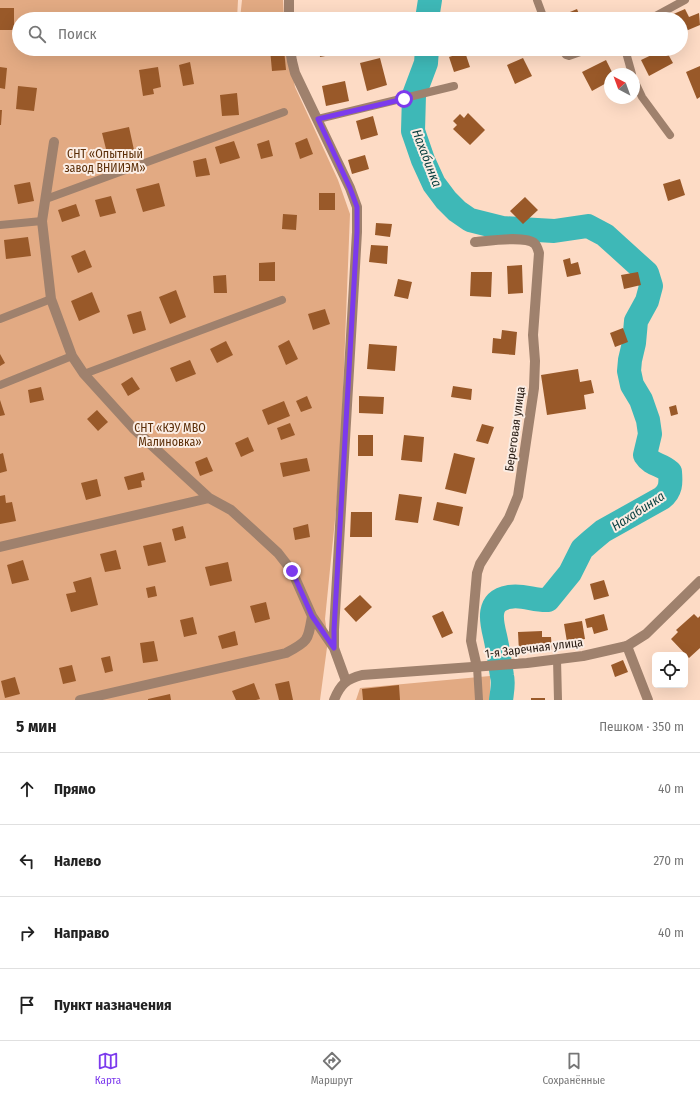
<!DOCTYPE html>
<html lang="ru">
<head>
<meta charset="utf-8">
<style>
  body { margin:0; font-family:"Fira Sans Condensed",sans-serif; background:#f6f6f6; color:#222 }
  .controls { position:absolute; right:12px; bottom:12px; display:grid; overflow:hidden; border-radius:6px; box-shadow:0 4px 16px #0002 }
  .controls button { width:36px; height:36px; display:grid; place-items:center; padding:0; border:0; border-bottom:1px solid #e0e0e0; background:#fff; color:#222; font:20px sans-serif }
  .compass { position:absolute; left:604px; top:68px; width:36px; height:36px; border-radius:50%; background:#fff; box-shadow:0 4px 16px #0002; rotate:319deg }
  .stop { position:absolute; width:12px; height:12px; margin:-9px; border:3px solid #7c3aed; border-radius:50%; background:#fff }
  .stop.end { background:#7c3aed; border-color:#fff; box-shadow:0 1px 4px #0008 }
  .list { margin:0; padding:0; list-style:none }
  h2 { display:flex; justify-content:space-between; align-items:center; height:52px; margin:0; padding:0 16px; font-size:17px }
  h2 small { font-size:13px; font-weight:400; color:#767676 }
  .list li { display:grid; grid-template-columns:26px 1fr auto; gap:12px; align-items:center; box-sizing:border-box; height:72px; padding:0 16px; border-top:1px solid #e0e0e0 }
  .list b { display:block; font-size:15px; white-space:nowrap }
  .list em { font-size:13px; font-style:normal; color:#767676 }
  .icon { flex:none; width:22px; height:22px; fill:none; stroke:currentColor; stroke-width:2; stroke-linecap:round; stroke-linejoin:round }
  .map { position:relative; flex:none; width:700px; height:700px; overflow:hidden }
  .search { position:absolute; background:#fff; box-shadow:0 4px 16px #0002; left:12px; right:12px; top:12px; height:44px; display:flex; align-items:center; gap:10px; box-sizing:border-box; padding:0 14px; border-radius:22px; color:#767676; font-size:15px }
  .sheet { height:340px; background:#fff }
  nav { display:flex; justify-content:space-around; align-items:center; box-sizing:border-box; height:56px; border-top:1px solid #e0e0e0; background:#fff; font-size:11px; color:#767676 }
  nav a { display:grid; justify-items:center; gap:2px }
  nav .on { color:#7c3aed }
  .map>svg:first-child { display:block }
  .green { fill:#e2aa83 }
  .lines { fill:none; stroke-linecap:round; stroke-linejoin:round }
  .river { stroke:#3eb8b7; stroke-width:24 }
  .building { fill:#995929 }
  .service { stroke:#9f816d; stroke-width:8 }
  .minor { stroke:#9f816d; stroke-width:10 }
  .tertiary { stroke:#9f816d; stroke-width:10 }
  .route { stroke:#7c3aed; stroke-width:5 }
  .labels { text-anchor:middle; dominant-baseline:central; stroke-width:4; stroke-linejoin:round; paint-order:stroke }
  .park-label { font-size:12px; fill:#5c2f09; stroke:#fbede4 }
  .street-label { font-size:12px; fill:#241810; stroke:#fbede4 }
  .water-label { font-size:13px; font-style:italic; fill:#073f3f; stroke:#fbede4 }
</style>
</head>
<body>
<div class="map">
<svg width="700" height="700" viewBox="0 0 700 700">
  <rect width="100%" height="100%" fill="#fddbc5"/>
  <path class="green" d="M0,0H238L237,19H19V49H288L295,87L338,180L350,214L341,444L336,510L325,619L328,640L320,700H0Z
    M242,0H283L284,19H240Z
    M490,676V700H356L360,688Z"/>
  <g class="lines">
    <path class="river" d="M427,19L430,0
      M427,49L426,63L414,95L413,131L423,160L434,184L446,200L457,211L470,220L502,228L554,231L588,226L605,235L647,273L651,286L647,301L636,321L634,343L630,360L629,371L632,385L641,400L648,420L650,434L645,455C652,466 660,463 670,472C671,483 671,491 662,498L603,531L591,541L582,549L570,573L548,600C535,601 522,594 509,597C487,601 491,620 495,636C498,649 500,663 502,676C504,683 502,692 501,700"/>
  </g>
  <path class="building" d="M0,8H14V30H0Z
    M577,9L581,19H559L558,17Z
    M685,9L689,17L699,13L700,25L681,33V19H662Z
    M270,49H284L286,70L272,71Z
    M319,49H340L341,53L320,57Z
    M664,49H671L673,52L668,54L673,63L649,76L641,60Z
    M465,52L470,67L454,72L449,57Z
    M380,58L387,85L367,91L360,63Z
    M523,58L532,76L515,84L507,65Z
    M606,60L613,74H610V81L592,91L582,72Z
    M190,62L194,84L183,86L179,65Z
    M700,66V97L697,99L686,72Z
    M0,67L7,68L5,89L0,88Z
    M158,67L161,87L153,89L154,94L143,96L139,70Z
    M345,81L349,101L326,106L322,86Z
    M18,86L37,88L34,111L16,109Z
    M237,93L239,115L222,116L220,95Z
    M0,110H2L1,125H0Z
    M468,113L485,130L470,145L453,129L457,125L453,121L460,114L464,118Z
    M373,116L378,135L361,140L356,121Z
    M129,127L134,150L128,151L129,156L109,161L102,133Z
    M307,138L313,154L300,159L295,143Z
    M269,140L273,156L261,159L257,144Z
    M234,141L240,158L220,164L215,147Z
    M365,155L369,169L352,174L348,160Z
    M206,158L210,175L196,177L193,161Z
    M680,179L685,195L668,201L663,184Z
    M30,182L34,201L18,204L14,185Z
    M159,183L165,206L143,212L136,189Z
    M319,193H335V210H319Z
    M111,196L116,213L100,217L95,200Z
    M525,197L538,210L523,224L510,211Z
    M76,204L80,216L62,222L58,210Z
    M283,214L297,215L296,230L282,229Z
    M376,223L392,224L390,237L375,235Z
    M28,237L31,256L6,259L4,240Z
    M371,245L388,246L387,264L369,262Z
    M85,250L92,267L78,273L71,256Z
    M570,258L571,264L578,262L581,274L567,277L563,260Z
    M275,262V281H259V263Z
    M522,265L523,293L508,294L507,266Z
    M471,272H492L491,297L470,296Z
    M638,272L641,285L624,289L621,275Z
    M226,275L227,293H214L213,276Z
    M398,279L412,282L408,299L394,296Z
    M176,290L186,317L170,324L159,297Z
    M92,292L100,312L79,321L71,301Z
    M325,309L330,324L313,330L308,314Z
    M141,311L146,330L133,334L127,315Z
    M623,328L628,342L615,347L610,333Z
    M502,330L517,332L515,355L492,353L493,338L501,339Z
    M289,340L298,359L286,365L278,346Z
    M226,341L233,355L217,363L210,349Z
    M369,344L397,346L395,371L367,369Z
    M0,354L5,363L0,366Z
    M190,360L196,374L176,382L170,368Z
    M578,369L580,382L591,380L594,393L584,395L586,409L547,415L541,375Z
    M132,377L140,389L128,396L121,384Z
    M453,386L472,389L471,400L451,397Z
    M41,387L44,400L30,403L28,390Z
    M307,396L312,408L301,412L296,401Z
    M359,396L384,397L383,414L359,413Z
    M0,400L5,415L0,416Z
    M284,401L290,416L268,425L262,410Z
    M676,405L678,414L671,416L669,407Z
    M97,410L108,422L98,431L87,419Z
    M290,423L295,435L281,440L277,428Z
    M482,424L494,427L488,444L476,441Z
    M358,435H373V456H358Z
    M404,435L424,437L422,462L401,460Z
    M248,437L254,451L241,457L235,443Z
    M3,453L7,471L0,473V454Z
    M454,453L475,458L466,494L445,489Z
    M207,457L213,471L200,476L195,462Z
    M307,458L310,471L283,477L280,463Z
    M143,472L145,480L141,481L142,487L128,490L124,477Z
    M97,479L101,496L86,500L81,483Z
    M399,494L422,497L418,523L395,520Z
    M5,495L6,503L12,502L16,521L0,524V496Z
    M437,502L463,507L459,526L433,520Z
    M351,512H372V537H350Z
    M308,524L310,537L295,540L293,528Z
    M183,526L186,538L175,541L172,529Z
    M161,542L166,562L148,566L143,546Z
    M116,550L121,569L105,572L100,554Z
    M23,560L29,580L12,584L7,565Z
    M228,562L232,581L210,586L205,567Z
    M91,577L98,605L71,612L66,594L76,592L73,582Z
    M604,580L609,596L594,600L590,584Z
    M155,586L157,596L148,598L146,588Z
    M360,595L372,607L356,622L344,609Z
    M266,602L270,619L255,623L250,606Z
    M443,611L453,633L442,638L432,616Z
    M604,614L608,630L594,634L592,627L587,628L585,619Z
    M694,614L698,618L700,616V648L689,658L671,639L678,632L676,630Z
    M193,617L197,634L184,637L180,620Z
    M582,621L585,639L567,642L564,624Z
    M235,631L238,645L222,649L218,636Z
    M542,631V637H551L552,650L519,652L518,632Z
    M154,641L158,661L143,663L140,643Z
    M110,656L113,671L105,673L101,658Z
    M623,660L628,672L615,677L611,665Z
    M72,665L76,681L63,684L59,668Z
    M15,677L20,694L5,698L1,681Z
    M289,681L293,700H279L275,684Z
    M254,683L260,699L256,700H236L232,691Z
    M399,685L400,700H363L362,689Z
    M170,694L171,700H148V699Z
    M531,698H545V700H531Z"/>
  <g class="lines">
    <path class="service" d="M537,0L544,19
      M650,19L685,0
      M561,49L566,55L569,56L589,49
      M625,49L632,74
      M634,80L642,97L670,135
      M318,119L454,86
      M46,199L284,112
      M0,225L42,221
      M0,319L51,299
      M84,374L282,300
      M0,385L72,356
      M557,659L558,700
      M477,667L479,700"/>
    <path class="minor" d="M289,0V19
      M290,49L292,61L295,73L350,188L357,207V232L334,630V648L346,681
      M54,142L42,221L51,299L72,356L84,374L133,428L209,498
      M475,242C488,241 526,235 535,244C537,246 538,250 539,253L533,335L535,361L534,388L518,496L509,518L480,564L477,573L471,641L477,667
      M0,547L209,498L231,510L252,529L278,553L292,571L312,616L334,648
      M627,646L648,700
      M80,700L286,653C309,641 308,640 312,616"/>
    <path class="tertiary" d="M334,700C340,685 346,679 362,675L527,663L583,656L627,646L646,634L700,581"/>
  </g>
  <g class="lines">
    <path class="route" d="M292,571L312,616L334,648V630L357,232V207L350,188L318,119L404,99"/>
  </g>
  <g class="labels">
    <g class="park-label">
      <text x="105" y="154">СНТ «Опытный<tspan x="105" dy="14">завод ВНИИЭМ»</tspan></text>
      <text x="170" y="428">СНТ «КЭУ МВО<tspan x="170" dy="14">Малиновка»</tspan></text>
    </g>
    <g class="street-label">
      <text transform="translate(515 429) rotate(-82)">Береговая улица</text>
      <text transform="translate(534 648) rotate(-7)">1-я Заречная улица</text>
    </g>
    <g class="water-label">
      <text transform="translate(427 158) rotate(69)">Нахабинка</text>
      <text transform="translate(638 511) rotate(-33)">Нахабинка</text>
    </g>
  </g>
</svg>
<div class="controls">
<button><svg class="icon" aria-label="locate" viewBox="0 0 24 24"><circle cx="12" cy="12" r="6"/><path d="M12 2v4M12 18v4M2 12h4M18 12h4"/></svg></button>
</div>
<svg class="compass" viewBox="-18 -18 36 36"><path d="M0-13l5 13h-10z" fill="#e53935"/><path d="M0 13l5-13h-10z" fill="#767676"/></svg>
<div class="stop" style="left:404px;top:99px"></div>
<div class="stop end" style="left:292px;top:571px"></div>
<div class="search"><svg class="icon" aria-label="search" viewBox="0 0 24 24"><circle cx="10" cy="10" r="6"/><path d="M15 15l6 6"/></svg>Поиск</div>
</div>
<section class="sheet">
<h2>5 мин<small>Пешком · 350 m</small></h2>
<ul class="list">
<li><svg class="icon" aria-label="ahead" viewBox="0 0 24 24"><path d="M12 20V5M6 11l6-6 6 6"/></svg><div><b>Прямо</b></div><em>40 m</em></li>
<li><svg class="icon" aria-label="left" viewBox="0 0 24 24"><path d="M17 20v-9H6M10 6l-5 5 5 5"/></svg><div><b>Налево</b></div><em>270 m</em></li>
<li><svg class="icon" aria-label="right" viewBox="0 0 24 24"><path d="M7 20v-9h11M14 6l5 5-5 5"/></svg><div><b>Направо</b></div><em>40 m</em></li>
<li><svg class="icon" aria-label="arrive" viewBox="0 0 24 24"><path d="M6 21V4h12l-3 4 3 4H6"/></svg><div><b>Пункт назначения</b></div></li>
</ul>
</section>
<nav>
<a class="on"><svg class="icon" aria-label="map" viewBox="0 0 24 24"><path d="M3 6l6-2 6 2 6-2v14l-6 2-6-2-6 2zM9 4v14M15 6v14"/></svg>Карта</a>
<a><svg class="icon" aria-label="directions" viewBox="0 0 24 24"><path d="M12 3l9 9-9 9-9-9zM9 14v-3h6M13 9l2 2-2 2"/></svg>Маршрут</a>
<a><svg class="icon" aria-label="saved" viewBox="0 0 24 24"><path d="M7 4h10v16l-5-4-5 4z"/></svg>Сохранённые</a>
</nav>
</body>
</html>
